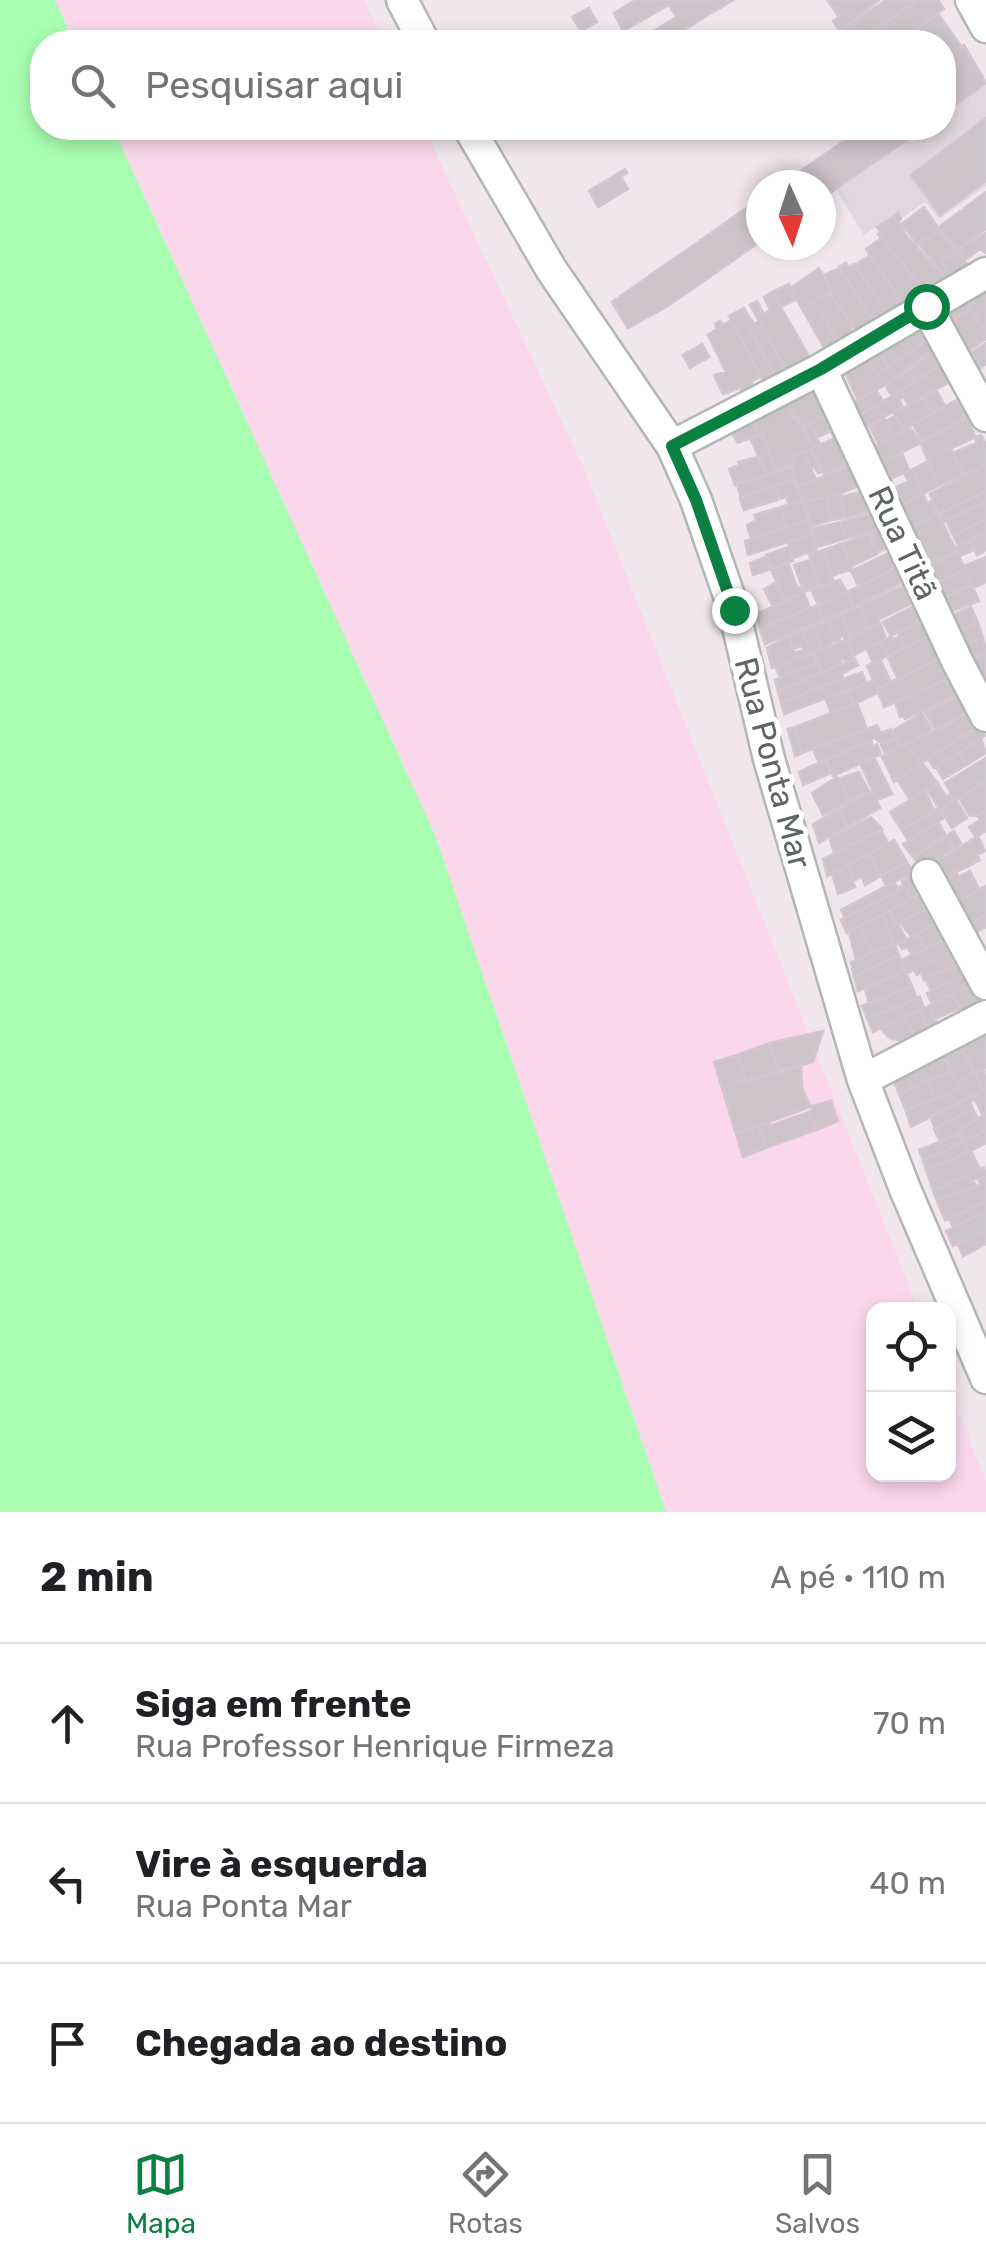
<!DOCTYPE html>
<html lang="pt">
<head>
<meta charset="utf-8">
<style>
  body { margin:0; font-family:Rubik,sans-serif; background:#f6f6f6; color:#202124 }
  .controls { position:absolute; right:30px; bottom:30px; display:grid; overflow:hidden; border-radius:20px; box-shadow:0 5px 15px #0003 }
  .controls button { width:90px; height:90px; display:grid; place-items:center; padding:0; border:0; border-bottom:2px solid #e0e0e0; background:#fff; color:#202124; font:50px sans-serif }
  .compass { position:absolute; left:746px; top:170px; width:90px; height:90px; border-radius:50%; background:#fff; box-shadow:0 5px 15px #0003; rotate:177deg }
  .stop { position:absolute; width:30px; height:30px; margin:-22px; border:8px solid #0b8043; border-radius:50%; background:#fff }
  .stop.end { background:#0b8043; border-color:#fff; box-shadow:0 2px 10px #0008 }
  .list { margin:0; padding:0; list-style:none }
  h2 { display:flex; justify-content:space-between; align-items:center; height:130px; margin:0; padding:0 40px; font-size:42px }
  h2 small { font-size:32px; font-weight:400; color:#757577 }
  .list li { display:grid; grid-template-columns:65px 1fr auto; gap:30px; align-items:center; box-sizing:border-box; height:160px; padding:0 40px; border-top:2px solid #e0e0e0 }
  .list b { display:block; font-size:38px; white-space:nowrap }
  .list p { margin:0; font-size:32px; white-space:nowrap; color:#757577 }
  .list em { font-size:32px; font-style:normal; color:#757577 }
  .icon { flex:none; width:55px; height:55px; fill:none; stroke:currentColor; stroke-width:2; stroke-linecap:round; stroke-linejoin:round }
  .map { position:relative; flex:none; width:986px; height:1512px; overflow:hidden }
  .search { position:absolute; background:#fff; box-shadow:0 5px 15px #0003; left:30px; right:30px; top:30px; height:110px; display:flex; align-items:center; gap:25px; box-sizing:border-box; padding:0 35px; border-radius:40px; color:#757577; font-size:38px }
  .sheet { height:610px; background:#fff }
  nav { display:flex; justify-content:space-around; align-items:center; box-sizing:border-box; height:140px; border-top:2px solid #e0e0e0; background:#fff; font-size:28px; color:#757577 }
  nav a { display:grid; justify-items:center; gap:5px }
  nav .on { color:#0b8043 }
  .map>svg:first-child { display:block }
  .education { fill:#e2d7de }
  .sand { fill:#fad7eb }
  .water { fill:#a9fdb0 }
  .building { fill:#cdc4ca; stroke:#d4c5cf; stroke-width:2.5 }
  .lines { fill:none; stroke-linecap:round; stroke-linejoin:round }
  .minor-casing { stroke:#b1b8b3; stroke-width:35 }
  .minor { stroke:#fff; stroke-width:30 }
  .route { stroke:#0b8043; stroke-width:12 }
  .labels { text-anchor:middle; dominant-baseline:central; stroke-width:10; stroke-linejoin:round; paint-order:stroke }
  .street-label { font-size:32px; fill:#5e665f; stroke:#fff }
</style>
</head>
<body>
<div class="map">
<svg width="986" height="1512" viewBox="0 0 986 1512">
  <rect width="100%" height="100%" fill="#f0e6ec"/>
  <path class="education" d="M986,80V186L939,219L925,202L902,218L896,213L864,235L836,190L921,128H944V111Z"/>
  <path class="sand" d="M55,0H364L384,42H74Z
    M113,128H424L584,469L918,1309L874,1310V1474H948L949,1387L986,1482V1512H666L435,835Z"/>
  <path class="water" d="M0,0H55L74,42H42V128H113L435,835L666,1512H0Z"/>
  <path class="building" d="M636,0H733L664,42H636L676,17L669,5L623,31L614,13Z
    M827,0H879L839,31L833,21L839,17Z
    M886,0L916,1L856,42H837L832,36Z
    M919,0H938L944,9L898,42H856Z
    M589,8L597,22L581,31L572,17Z
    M938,14L962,47L944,59V42H898Z
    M964,45L986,83L958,103L944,83V59Z
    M944,83L958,103L944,114Z
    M986,118V181L940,215L911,175Z
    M863,128H924L821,199V185H780Z
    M625,169L627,173L621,177L628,189L598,207L589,191Z
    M986,192V229L957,250L939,227Z
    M761,198V241L668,306L628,328L612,302Z
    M924,207L940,230L918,245L902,224Z
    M898,213L901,219L898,222L906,229L903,232L947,280L927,294L878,234L881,232L877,227Z
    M938,230L956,251L941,262L950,274L945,277L919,244Z
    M986,233V253L980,249L965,260L957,250Z
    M882,238L925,291L904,305L866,249Z
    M956,251L968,265L947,280L945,277L950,274L941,262Z
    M870,255L904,305L888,314L855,265Z
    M846,263L849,267L854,264L888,314L874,322L839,267Z
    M819,268L832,291L802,309L791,288Z
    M840,268L874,322L857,332L829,292L832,291L823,275Z
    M789,284L797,299L781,307L772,292Z
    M986,291V332L968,303Z
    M772,292L809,356L786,369L750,305L757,301L764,314L770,310L764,297Z
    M829,292L853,326L850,328L853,333L837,342L815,301Z
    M964,298L971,308L944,325L939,313Z
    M815,301L837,342L825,349L802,309Z
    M744,308L749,317L745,321L775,375L764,382L729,316Z
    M971,308L986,332V339L966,353L947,323Z
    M751,319L754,324L759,321L786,369L775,375L745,321Z
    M731,320L761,376L751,382L754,387L743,394L740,388L723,394L714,375L726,372L708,335L717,329L715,324L720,321L723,325Z
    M914,325L925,341L888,367L876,347Z
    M929,338L935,348L885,385L878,374Z
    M986,343V364L976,371L971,362L975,359L971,353Z
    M702,344L709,357L690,368L683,355Z
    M876,347L888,367L878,374L864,354Z
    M933,352L941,364L915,382L908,371Z
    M864,354L885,385L858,400L842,367Z
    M944,363L953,380L908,405L901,391Z
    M908,371L915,382L892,396L885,385Z
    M823,379L837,410L803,427L798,417L794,419L786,401Z
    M876,390L883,401L859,415L853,402Z
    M936,390L945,406L932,414L923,398Z
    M901,391L904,397L899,400L903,407L883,417L877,405Z
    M923,398L932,414L904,430L894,413Z
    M957,400L966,418L922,442L913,424Z
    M786,401L813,448L793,457L795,463L775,471L762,433L758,435L753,421Z
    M877,405L883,417L865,427L859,415Z
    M837,410L847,432L834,438L831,431L818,437L811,423Z
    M895,416L904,430L893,436L886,421Z
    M884,418L893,436L878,444L870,427Z
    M966,418L976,437L927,459L920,442Z
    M753,421L758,435L738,443L732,433Z
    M811,423L820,444L813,448L803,427Z
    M909,427L922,442L881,463L874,447Z
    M847,432L859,459L824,474L811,449Z
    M762,433L775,471L767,475L750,438Z
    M981,435L986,444V464L964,475L953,453L977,443L975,437Z
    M951,448L964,475L938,486L927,459Z
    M811,449L822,472L818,473L815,467L811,468L804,452Z
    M804,452L816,480L798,487L791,465L795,463L793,457Z
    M902,453L909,470L891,479L883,462Z
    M757,457L767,475L735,485L729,469L739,465L738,462Z
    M860,461L869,481L840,494L803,502L798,487Z
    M928,461L938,486L923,494L913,469Z
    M986,464V491L939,514L930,494Z
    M792,467L796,479L741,498L737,484Z
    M913,469L923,494L899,506L892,489L908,481L904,473Z
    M793,480L802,500L789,505L786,497L780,499L776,486Z
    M776,486L777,500L744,510L740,498Z
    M873,489L878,509L845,518L841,497Z
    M986,491V501L942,523L938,514Z
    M840,494L845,518L831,520L826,497Z
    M923,494L927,503L932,501L938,514L908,528L899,506Z
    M826,497L831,520L812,526L803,502Z
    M802,500L809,521L786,528L781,507Z
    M986,501V519L953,535L946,520Z
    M781,507L786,528L751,539L747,525L756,520L754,515Z
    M881,511L886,527L845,539L841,522Z
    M938,514L957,552L925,567L914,541L918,539L913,526Z
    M986,519V532L958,545L953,535Z
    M809,521L812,534L748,555L745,541Z
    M841,522L845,539L817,547L811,529Z
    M891,527L897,543L877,553L869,534Z
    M986,532V550L977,555L970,540Z
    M812,534L816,550L793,558L788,542Z
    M869,534L877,554L851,566L843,543Z
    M970,541L974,550L960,556L955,547Z
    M843,543L852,569L832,576L823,550Z
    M789,547L793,561L771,569L766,555Z
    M901,547L907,562L859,587L851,571Z
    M823,550L834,583L820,588L809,555Z
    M957,552L965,569L933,585L925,567Z
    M766,557L771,569L753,575L750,563Z
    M986,557V582L973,588L964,566Z
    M810,560L819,587L804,592L794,565Z
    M788,562L797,588L802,587L804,593L784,602L771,569Z
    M907,562L914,577L853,607L847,592Z
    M965,569L972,585L939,600L933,585Z
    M840,580L847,592L818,605L811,589Z
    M777,582L784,602L773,607L764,589Z
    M909,583L914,602L878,620L879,624L869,629L860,606Z
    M972,585L979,601L950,612L944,598Z
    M847,592L853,607L824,620L818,605Z
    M804,593L810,608L760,629L756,614Z
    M923,601L929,615L891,636L883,622Z
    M818,605L824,620L765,644L760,629Z
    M860,606L869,627L851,638L841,615Z
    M971,607L978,623L951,635L944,619Z
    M841,615L851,638L845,641L843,636L839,638L841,643L837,644L827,620Z
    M929,617L935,633L905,647L898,633Z
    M827,620L835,640L823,650L814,626Z
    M880,623L886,639L854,655L846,640Z
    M978,623L983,637L960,648L954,634Z
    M814,626L823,650L811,654L802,631Z
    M802,631L811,654L797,659L795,653L803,650L802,646L793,649L789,636Z
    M935,633L942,657L898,679L887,656Z
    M789,636L797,659L772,668L767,648Z
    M891,636L893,640L899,636L905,647L887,656L881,642Z
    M983,637L986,653L962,664L956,650Z
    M846,640L855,659L846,663L844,659L840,660L842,664L821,673L813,653Z
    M881,642L887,656L873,663L867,649Z
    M813,653L817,663L780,678L776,667Z
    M986,653V682L981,685L969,661Z
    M942,657L950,678L884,707L877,689Z
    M855,659L858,665L842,674L843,680L781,702L778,691Z
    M880,659L891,682L877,689L867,666Z
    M817,663L821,673L778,691L775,680Z
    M862,672L866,683L784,714L781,702Z
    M948,679L955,695L905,719L904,716L900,717L895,702Z
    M873,680L878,693L854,704L847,691Z
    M847,691L853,705L831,713L826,700Z
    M960,695L970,710L935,729L925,712Z
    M857,703L867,729L802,753L795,727Z
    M970,710L979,726L963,736L955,721Z
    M922,713L932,730L900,747L892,731Z
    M955,721L963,736L903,775L920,763L906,744Z
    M877,725L881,733L891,729L896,738L883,744L874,738L819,763L813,750Z
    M979,726L985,736L934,768L928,759Z
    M795,727L802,753L795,756L788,729Z
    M896,738L900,747L886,755L881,745Z
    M981,738L986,753L966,765L959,753Z
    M871,740L873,747L877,744L881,754L833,776L825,760Z
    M906,744L920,763L894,782L882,757Z
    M959,753L966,765L943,779L936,767Z
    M874,757L892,794L877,800L860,763Z
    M986,758V780L955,800L945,783Z
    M825,760L831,773L803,785L799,772Z
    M922,763L938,783L910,799L897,780Z
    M859,772L869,791L850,801L838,779Z
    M837,777L850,801L823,815L812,793Z
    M986,782V810L977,816L969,815L959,798Z
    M937,783L947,797L951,794L955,800L940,810L927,789Z
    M925,790L934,811L902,830L890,812Z
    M872,791L880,808L847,827L838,810Z
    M956,800L967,818L952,828L941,810Z
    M938,808L944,818L908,841L902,830Z
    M838,810L847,827L819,843L813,824Z
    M986,810V831L976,837L969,827L980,820L978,817Z
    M871,817L882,829L834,853L830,839Z
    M938,822L945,834L913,857L903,844Z
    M881,830L888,843L827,876L823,859Z
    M954,831L962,845L956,849L950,843L953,849L924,869L913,857Z
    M978,836L985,851L977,855L980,860L943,879L935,862Z
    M894,840L907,862L881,876L869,854Z
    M869,854L881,876L865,885L862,877L853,881L848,865Z
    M907,862L913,872L886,886L881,876Z
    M848,865L855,887L838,894L832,873Z
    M970,871L979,889L951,905L938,882L956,872L959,877Z
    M918,872L926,889L910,898L902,881Z
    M894,882L899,891L845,918L841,910Z
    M904,885L910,899L847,933L841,920L899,891L897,889Z
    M986,886V915L971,923L958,901Z
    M924,892L931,906L897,924L890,910Z
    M931,906L939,921L911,936L900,923Z
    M890,910L897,924L888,930L882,915Z
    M882,915L894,943L872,952L860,926Z
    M986,915V927L970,936L964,926Z
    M939,921L948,938L924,949L917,934Z
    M898,924L906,939L895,946L888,930Z
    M860,926L872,952L856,960L849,932Z
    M917,934L924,949L912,955L907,947L902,949L899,944Z
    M953,935L959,948L907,973L901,960Z
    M894,943L899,955L854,976L851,962Z
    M959,948L966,960L924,980L921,973L917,975L914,970Z
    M899,955L905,971L858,991L854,976Z
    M966,960L971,972L931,991L926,979Z
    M905,971L912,986L869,1003L865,989Z
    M971,972L979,982L932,1004L927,993Z
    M979,982L986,1002L962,1013L953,994Z
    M912,986L917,999L867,1018L862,1006Z
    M953,994L960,1008L935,1019L929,1006Z
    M920,997L924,1008L873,1032L867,1018Z
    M929,1006L938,1027L929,1031L920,1011Z
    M920,1011L929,1031L915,1038L905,1017Z
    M905,1017L913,1035L901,1040L891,1039L881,1029Z
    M823,1031L813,1062L779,1071L770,1043Z
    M986,1034V1067L975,1073L961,1048Z
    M770,1043L779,1071L746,1081L737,1055Z
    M961,1048L975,1073L957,1083L944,1057Z
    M943,1053L951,1071L914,1087L908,1074L913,1066Z
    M737,1055L746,1081L722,1088L714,1062Z
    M801,1066L802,1087L810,1107L736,1134L722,1088Z
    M984,1068L986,1088L982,1090L975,1073Z
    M906,1069L914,1087L899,1094L892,1075Z
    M951,1071L959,1088L935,1099L927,1081Z
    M975,1073L982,1090L956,1104L950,1092L959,1088L957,1083Z
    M927,1081L935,1099L906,1111L899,1094Z
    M986,1088V1114L983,1116L973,1095Z
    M950,1092L956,1104L911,1127L906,1111Z
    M973,1095L975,1099L970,1102L973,1109L935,1128L930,1117Z
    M831,1101L838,1121L816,1130L809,1112L813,1110L811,1106Z
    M973,1109L978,1119L957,1131L959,1134L940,1141L934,1129Z
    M809,1112L816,1130L766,1148L758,1126L769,1122L770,1126Z
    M986,1114V1130L963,1142L957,1131Z
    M758,1126L766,1148L743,1157L736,1134Z
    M986,1130V1143L969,1152L963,1142Z
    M960,1134L963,1142L923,1161L919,1150Z
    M963,1142L969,1152L926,1170L923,1161Z
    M971,1151L980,1169L984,1167L986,1176L970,1181L968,1176L933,1190L926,1170Z
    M968,1176L977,1186L937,1201L933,1190Z
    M984,1177H986V1201L945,1220L937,1201L981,1185L979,1181Z
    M986,1201V1212L953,1227L949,1219Z
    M986,1212V1230L953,1246L946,1231Z
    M986,1230V1244L963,1256L958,1244Z"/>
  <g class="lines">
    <g class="minor-casing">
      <path id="minor" d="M402,0L424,42
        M971,0L986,27
        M469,128L551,269L672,446L696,500L734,610L769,759L863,1080L905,1189L986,1378
        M926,306L986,416
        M821,369L958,663L986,716
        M672,446L821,369L986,273
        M927,875L986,984
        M863,1080L986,1016"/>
    </g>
    <use href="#minor" class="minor"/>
  </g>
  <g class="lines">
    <path class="route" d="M734,610L696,500L672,446L821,369L926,306"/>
  </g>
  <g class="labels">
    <g class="street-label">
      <text transform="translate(903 543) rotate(65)">Rua Titã</text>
      <text transform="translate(773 763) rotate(75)">Rua Ponta Mar</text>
    </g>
  </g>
</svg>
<div class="controls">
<button><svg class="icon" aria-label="locate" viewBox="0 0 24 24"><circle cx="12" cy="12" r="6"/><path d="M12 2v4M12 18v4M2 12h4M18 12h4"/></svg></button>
<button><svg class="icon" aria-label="layers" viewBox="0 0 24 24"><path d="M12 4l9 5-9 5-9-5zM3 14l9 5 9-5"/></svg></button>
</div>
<svg class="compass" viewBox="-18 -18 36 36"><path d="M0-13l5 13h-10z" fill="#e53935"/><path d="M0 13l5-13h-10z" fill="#757577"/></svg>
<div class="stop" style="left:926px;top:306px"></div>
<div class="stop end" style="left:734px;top:610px"></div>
<div class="search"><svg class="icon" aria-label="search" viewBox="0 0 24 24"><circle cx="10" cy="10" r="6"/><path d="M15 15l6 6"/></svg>Pesquisar aqui</div>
</div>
<section class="sheet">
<h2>2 min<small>A pé · 110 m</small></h2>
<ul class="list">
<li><svg class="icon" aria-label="ahead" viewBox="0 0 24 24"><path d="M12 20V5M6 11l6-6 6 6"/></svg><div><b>Siga em frente</b><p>Rua Professor Henrique Firmeza</p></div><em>70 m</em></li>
<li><svg class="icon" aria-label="left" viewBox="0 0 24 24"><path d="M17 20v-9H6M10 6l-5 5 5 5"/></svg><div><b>Vire à esquerda</b><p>Rua Ponta Mar</p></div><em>40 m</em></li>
<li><svg class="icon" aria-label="arrive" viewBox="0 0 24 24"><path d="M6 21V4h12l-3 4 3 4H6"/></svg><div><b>Chegada ao destino</b></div></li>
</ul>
</section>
<nav>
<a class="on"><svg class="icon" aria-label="map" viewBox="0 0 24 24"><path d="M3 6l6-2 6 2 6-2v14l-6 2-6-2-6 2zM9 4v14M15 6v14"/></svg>Mapa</a>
<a><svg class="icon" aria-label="directions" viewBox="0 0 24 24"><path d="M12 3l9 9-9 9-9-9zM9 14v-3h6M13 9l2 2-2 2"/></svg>Rotas</a>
<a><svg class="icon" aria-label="saved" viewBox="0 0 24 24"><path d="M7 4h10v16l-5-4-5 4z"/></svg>Salvos</a>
</nav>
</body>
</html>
